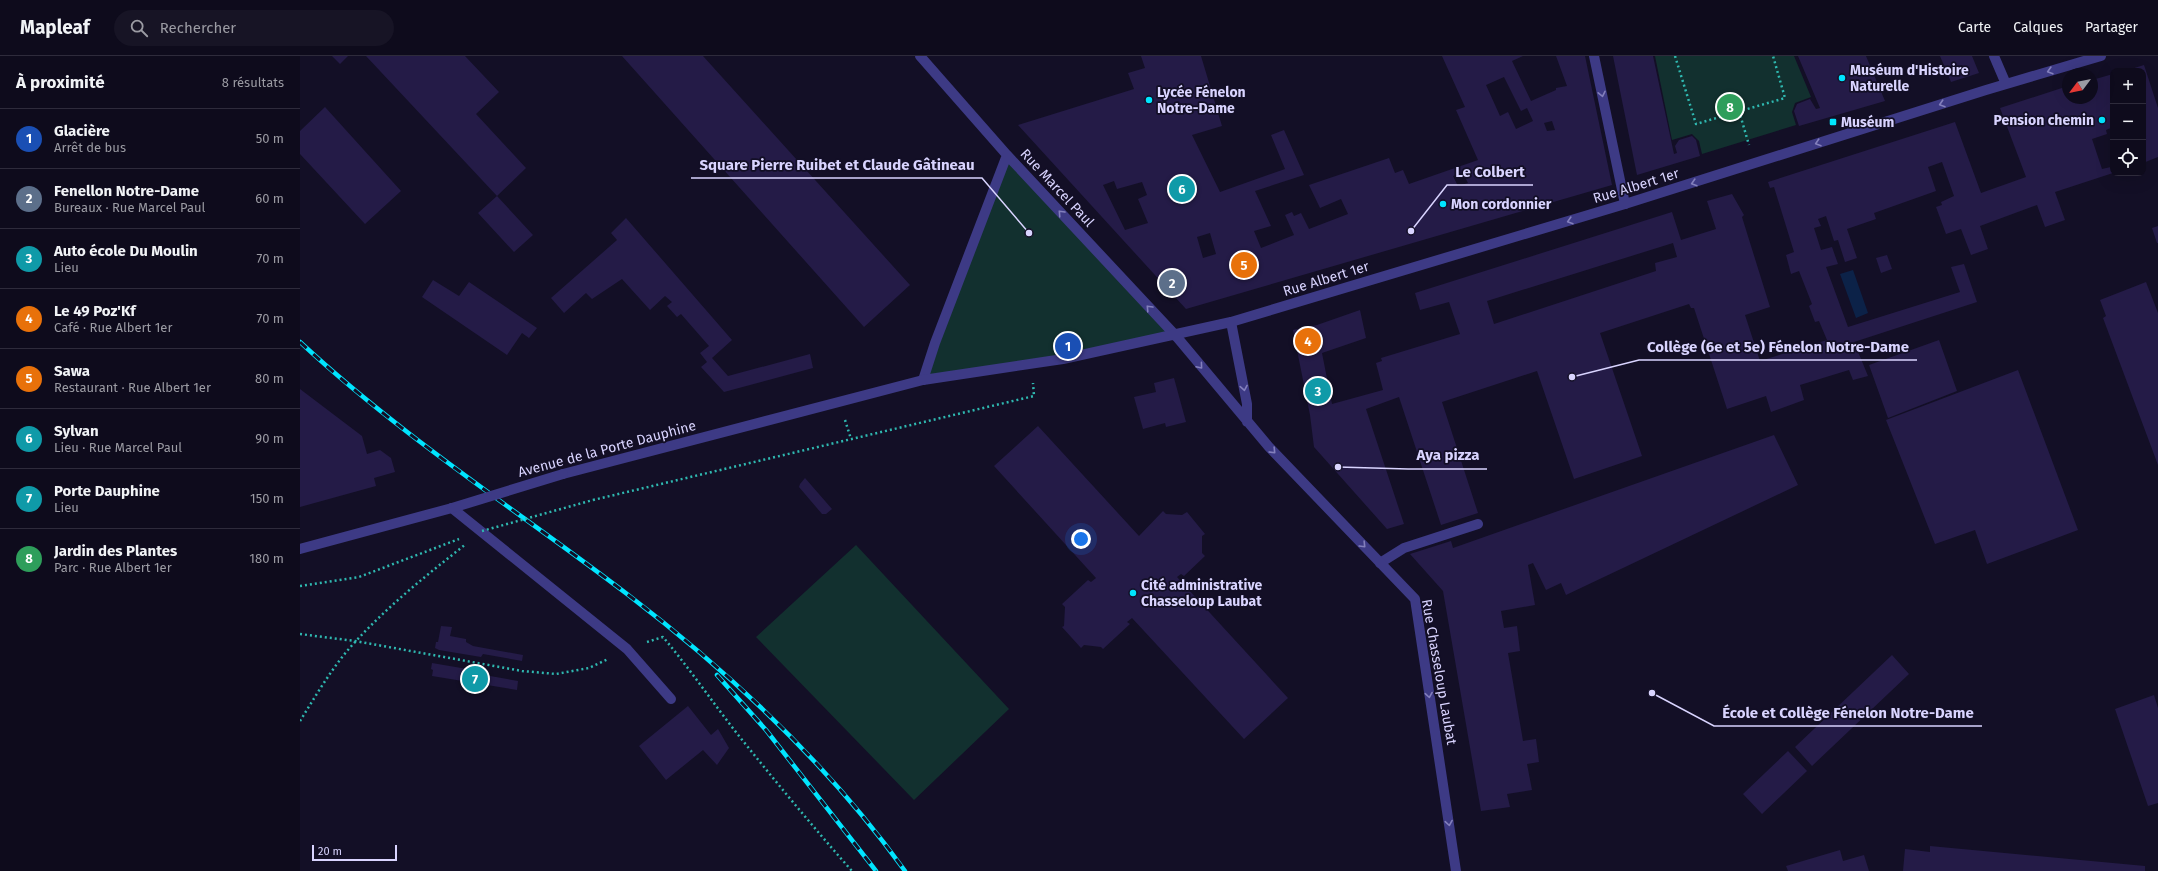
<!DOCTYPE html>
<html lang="fr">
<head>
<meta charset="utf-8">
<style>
  body { margin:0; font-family:"Fira Sans",sans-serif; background:#171425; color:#f1f3f6 }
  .controls { position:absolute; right:12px; top:12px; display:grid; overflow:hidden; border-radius:8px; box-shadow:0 4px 16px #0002 }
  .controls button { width:36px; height:36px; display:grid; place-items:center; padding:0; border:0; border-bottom:1px solid #2e2b3b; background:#0e0b1c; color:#f1f3f6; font:20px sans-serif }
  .compass { position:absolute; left:1762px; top:12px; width:36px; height:36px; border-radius:50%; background:#0e0b1c; box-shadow:0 4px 16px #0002; rotate:238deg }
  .scale { position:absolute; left:12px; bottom:10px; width:85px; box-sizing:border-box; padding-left:4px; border:2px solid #d9d4ff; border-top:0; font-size:11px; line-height:14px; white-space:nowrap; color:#d9d4ff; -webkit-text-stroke:3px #130f26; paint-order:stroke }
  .you { position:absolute; left:781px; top:483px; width:14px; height:14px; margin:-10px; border:3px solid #fff; border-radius:50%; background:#1a73e8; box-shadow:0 0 0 6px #1a73e833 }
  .badge { display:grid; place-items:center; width:26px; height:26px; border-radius:50%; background:#0b8043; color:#fff; font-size:13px; font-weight:700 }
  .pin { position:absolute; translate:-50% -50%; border:2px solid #fff; box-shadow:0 1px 4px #0006 }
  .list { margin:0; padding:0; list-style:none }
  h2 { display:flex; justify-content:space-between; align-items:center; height:52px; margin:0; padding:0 16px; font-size:17px }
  h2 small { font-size:13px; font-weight:400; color:#9b9ba3 }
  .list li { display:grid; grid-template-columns:26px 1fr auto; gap:12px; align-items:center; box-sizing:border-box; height:60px; padding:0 16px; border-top:1px solid #2e2b3b }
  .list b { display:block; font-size:15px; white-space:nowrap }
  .list p { margin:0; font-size:13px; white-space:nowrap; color:#9b9ba3 }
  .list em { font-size:13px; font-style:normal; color:#9b9ba3 }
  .icon { flex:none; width:22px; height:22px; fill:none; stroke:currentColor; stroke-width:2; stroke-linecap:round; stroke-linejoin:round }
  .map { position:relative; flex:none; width:1858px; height:815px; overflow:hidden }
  header { display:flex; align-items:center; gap:24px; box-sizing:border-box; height:56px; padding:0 20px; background:#0e0b1c; border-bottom:1px solid #2e2b3b }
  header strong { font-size:19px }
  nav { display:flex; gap:22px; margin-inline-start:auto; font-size:14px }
  .search { width:280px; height:36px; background:#171425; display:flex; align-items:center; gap:10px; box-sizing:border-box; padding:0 14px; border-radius:22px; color:#9b9ba3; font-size:15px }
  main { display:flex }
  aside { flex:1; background:#0e0b1c }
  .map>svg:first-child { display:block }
  .green { fill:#12302f }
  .water { fill:#0c2248 }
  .building { fill:#241b47; fill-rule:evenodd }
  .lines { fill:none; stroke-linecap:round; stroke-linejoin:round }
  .path { stroke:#2fb8b0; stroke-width:2.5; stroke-dasharray:2 3; stroke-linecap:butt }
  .service { stroke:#3d3a85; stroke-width:10 }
  .minor { stroke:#3d3a85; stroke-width:10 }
  .tertiary { stroke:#3d3a85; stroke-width:10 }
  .rail-casing { stroke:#00e5ff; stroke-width:4.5 }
  .rail { stroke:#130f26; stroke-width:3; stroke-dasharray:9; stroke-linecap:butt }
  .path-bridge { stroke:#2fb8b0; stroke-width:2.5; stroke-dasharray:2 3; stroke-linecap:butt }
  .tertiary-bridge { stroke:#3d3a85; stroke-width:10 }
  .oneway { stroke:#837fbc }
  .poi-dot { fill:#00e5ff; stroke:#130f26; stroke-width:1.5 }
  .labels { text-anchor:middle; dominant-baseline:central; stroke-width:3.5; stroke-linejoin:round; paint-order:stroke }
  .poi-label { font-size:14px; font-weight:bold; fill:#d9d4ff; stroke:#130f26; text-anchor:start }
  .street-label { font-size:14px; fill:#d9d4ff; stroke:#130f26 }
  .leader { fill:none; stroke:#d9d4ff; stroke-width:1.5 }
  .callout-dot { fill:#d9d4ff; stroke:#130f26; stroke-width:1.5 }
  .callout-label { font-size:15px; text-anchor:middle; font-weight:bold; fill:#d9d4ff; stroke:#130f26; stroke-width:3.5; stroke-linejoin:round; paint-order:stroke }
</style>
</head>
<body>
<header>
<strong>Mapleaf</strong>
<div class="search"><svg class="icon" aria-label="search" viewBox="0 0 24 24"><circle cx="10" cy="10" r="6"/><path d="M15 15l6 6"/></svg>Rechercher</div>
<nav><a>Carte</a><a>Calques</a><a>Partager</a></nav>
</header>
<main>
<aside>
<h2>À proximité<small>8 résultats</small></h2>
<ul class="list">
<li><span class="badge" style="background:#1a4fb4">1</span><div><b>Glacière</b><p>Arrêt de bus</p></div><em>50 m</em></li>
<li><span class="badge" style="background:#5c6f8a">2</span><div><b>Fenellon Notre-Dame</b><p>Bureaux · Rue Marcel Paul</p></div><em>60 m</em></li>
<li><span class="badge" style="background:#0f9aa8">3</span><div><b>Auto école Du Moulin</b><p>Lieu</p></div><em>70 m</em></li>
<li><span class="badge" style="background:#e8710a">4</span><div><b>Le 49 Poz'Kf</b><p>Café · Rue Albert 1er</p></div><em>70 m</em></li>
<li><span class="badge" style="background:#e8710a">5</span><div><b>Sawa</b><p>Restaurant · Rue Albert 1er</p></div><em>80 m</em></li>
<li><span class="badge" style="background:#0f9aa8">6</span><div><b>Sylvan</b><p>Lieu · Rue Marcel Paul</p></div><em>90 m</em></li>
<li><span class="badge" style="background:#0f9aa8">7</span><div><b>Porte Dauphine</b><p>Lieu</p></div><em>150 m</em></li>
<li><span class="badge" style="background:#2e9e5b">8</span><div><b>Jardin des Plantes</b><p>Parc · Rue Albert 1er</p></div><em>180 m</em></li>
</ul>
</aside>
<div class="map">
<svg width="1858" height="815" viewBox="0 0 1858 815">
  <rect width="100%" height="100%" fill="#130f26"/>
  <path class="green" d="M1355,0H1494L1511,41L1495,47L1492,56L1496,69L1402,98L1399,85L1392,78L1372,84Z
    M707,99L876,280L623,324Z
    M556,489L709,653L614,744L456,581Z"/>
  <path class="water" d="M1553,214L1568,257L1556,262L1540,218Z"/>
  <path class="building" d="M32,0H48L40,8Z
    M66,0H165L199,36L176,58L226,112L197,140Z
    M322,0H403L610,229L564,271Z
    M841,0H901L922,70L892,79L920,136L985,113L971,79L984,74L1004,119L955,135L971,170L954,175L961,192L994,179L985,159L992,156L994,160L1001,157L1009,173L1048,158L1041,143L1020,152L1009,129L1089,102L1095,117L1103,114L1109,128L1178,104L1156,54L1165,51L1142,0H1223L1212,5L1231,45L1256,34V32L1267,30L1256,0H1285L1312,129L886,253L718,69L834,33L828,17L845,12ZM1204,21L1221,55L1227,52L1233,65L1216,73L1208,56L1200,60L1186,29ZM1252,65L1255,74L1247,75L1244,67ZM1163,117L1168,127L1158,130L1153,120ZM814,125L817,133L842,126L847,139L838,143L848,167L825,174L803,129ZM910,177L916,198L903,202L897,181Z
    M1313,0H1353L1374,98L1377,97L1375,90L1379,84L1392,80L1396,84L1400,100L1337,119Z
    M1498,0H1566L1585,45L1499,70L1494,55L1497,48L1510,43L1516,53L1520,52Z
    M1640,0H1672L1679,17L1651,26Z
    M1844,9L1858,52V101L1843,107V15H1825Z
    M1813,18V71L1806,74L1807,78L1792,83L1802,113L1811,111L1813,117L1755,136L1765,164L1745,171L1737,149L1680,170L1688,193L1671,199L1661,173L1646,178L1636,151L1642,149L1641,146L1654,140L1642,106L1628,111L1636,135L1574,157L1576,163L1547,173L1557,202L1545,206L1538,184L1534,185L1526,160L1518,163L1521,170L1514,172L1521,194L1532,191L1538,208L1526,211L1548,271L1660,236L1651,211L1664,208L1677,246L1554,286L1568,320L1553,324L1549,314L1500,329L1504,344L1471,356L1466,340L1427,353L1394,252H1391L1389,248L1300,277L1342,400L1274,423L1237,315L1142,346L1178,457L1141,469L1099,341L1066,353L1104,468L1087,473L1014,391L1010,359L993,274L1017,269L1060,254L1066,282L1022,297L1032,348L1083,334L1076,307L1082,305L1081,302L1160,278L1149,246L1120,254L1115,237L1372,156L1381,184L1416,173L1407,145L1432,138L1444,159L1442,161L1470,251L1445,259L1460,305L1527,284L1519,265L1515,266L1509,250L1512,248L1499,215L1491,218L1486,199L1494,196L1474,131L1470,132L1468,126L1655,66L1681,137L1726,121L1700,52L1768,30V42H1792V24ZM1373,187L1377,201L1355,207L1356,215L1194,268L1187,245Z
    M25,51L101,135L65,168L0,98V75Z
    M197,140L233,179L214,196L178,157Z
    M326,162L432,284L412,302L428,320L510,298L513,312L424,336L401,311L407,306L400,297L409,290L381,258L377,261L367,250L372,246L365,240L350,254L322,223L292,243L286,237L264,257L251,242L317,184L311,177Z
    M1858,170V187H1857L1852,172Z
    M1587,199L1592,213L1581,217L1576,202Z
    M133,224L159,240L169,226L237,272L229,282L222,277L207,299L122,241Z
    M1846,226L1858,257V409L1803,262L1806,260L1800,244Z
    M1639,284L1657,335L1588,362L1569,309Z
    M1718,314L1778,474L1687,508L1675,474L1635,488L1586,364Z
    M874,322L886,366L866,371L865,367L843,373L834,341L856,336L854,327Z
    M0,333L62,380L67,398L80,394L91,402L95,416L74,422L76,430L0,451Z
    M738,370L839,480L863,455L866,458L882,459L887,456L905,478L902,480V497L905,500L884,520L881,518L877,521L988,642L944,683L832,562L827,566L830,568L803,593L801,591L784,589L781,592L762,571L764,570L765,551L762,548L788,524L791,526L796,522L694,410Z
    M1474,379L1498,429L1266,539L1261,527L1246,534L1233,507L1228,509L1235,549L1201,555L1204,572L1217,570L1220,595L1208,597L1223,685L1236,683L1239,706L1227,708L1232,734L1207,738L1210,751L1181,755L1143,535L1110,498L1151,485L1153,492Z
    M505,422L532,453L526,458H522L499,431L500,428Z
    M141,570L152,571L150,580L166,583V586L173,590L223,599L222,605L183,598L181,601L139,594L135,592L136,586H138Z
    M1592,599L1609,618L1512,710L1495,691Z
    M132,607L179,615V618L218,625L217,634L132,620L133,614L131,613Z
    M1854,639L1858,652V747L1848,750L1815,653Z
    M388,650L411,679L418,673L429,692L417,709L403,694L366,724L339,690Z
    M1488,695L1507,715L1462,758L1443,738Z
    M1630,790L1845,810V815H1603L1605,793L1630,796Z
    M1540,794L1543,805L1564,799L1569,815H1488L1486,810Z"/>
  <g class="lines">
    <path class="path" d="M1375,0L1396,68L1485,42L1473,0
      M1439,55L1449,89
      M545,364L551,383
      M293,444L734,340L733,327
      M0,530L59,521L159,483
      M0,578L55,585L222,615L256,618L289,612L308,603
      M347,586L363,581C390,613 413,647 439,680C476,726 513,771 552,815
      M0,665C17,638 34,608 56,585C89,549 128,518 166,488"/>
    <path class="service" d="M152,452L327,593L371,643
      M1080,507L1104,492L1178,468"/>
    <path class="minor" d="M620,0L707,99L876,280
      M1294,0L1325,148
      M623,324L635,287L707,99"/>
    <path class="tertiary" d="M1694,0L1706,28
      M931,266L947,348V366
      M876,280L969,391L1115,543L1156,815
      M263,418L623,324L763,303L931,266L1325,148L1686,34L1801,0
      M0,493L152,452"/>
    <g class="rail-casing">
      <path id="rail" d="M0,286C101,380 218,455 327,538C432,618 528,708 605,815
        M417,619L466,674L576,815"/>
    </g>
    <use href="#rail" class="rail"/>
    <path class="path-bridge" d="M182,475L293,444"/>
    <path class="tertiary-bridge" d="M152,452L263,418"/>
  </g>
  <defs><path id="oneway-chevron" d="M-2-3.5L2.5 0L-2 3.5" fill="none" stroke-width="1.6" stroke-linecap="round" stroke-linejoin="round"/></defs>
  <g class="oneway">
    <use href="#oneway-chevron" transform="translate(1750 15) rotate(164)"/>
    <use href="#oneway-chevron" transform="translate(1302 38) rotate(78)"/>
    <use href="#oneway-chevron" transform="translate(1642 48) rotate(162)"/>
    <use href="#oneway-chevron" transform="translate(1518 87) rotate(162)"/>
    <use href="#oneway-chevron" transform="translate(1394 127) rotate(163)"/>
    <use href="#oneway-chevron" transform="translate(761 157) rotate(-133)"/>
    <use href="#oneway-chevron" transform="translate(1270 165) rotate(163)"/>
    <use href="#oneway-chevron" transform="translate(849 252) rotate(-133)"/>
    <use href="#oneway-chevron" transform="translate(900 310) rotate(50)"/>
    <use href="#oneway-chevron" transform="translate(944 332) rotate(80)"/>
    <use href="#oneway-chevron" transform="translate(973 395) rotate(46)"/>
    <use href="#oneway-chevron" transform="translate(1063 489) rotate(46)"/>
    <use href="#oneway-chevron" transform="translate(1129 639) rotate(81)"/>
    <use href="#oneway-chevron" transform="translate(1149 767) rotate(81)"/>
  </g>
  <g class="poi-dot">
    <circle cx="1542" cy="22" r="4"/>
    <circle cx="849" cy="44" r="4"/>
    <circle cx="1802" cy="64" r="4"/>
    <rect x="1529" y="62" width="8" height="8" rx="2"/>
    <circle cx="1143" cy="148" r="4"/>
    <circle cx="833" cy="537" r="4"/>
  </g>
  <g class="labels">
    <g class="poi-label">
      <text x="1550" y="14">Muséum d'Histoire<tspan x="1550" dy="16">Naturelle</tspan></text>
      <text x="857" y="36">Lycée Fénelon<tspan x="857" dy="16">Notre-Dame</tspan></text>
      <text x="1794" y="64" text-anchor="end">Pension chemin</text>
      <text x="1541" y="66">Muséum</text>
      <text x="1151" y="148">Mon cordonnier</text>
      <text x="841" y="529">Cité administrative<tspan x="841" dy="16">Chasseloup Laubat</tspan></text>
    </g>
    <g class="street-label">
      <text transform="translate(1336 130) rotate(-17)">Rue Albert 1er</text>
      <text transform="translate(757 132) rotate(47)">Rue Marcel Paul</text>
      <text transform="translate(1026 223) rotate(-17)">Rue Albert 1er</text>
      <text transform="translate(307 393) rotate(-15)">Avenue de la Porte Dauphine</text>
      <text transform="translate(1139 616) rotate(80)">Rue Chasseloup Laubat</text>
    </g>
  </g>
  <path class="leader" d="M729 177L682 122H391M1111 175L1147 129H1233M1272 321L1339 304H1617M1038 411L1108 413H1187M1352 637L1414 670H1682"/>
  <g class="callout-dot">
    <circle cx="729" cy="177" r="4"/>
    <circle cx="1111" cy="175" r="4"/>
    <circle cx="1272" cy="321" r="4"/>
    <circle cx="1038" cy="411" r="4"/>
    <circle cx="1352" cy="637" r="4"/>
  </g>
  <g class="callout-label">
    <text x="537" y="114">Square Pierre Ruibet et Claude Gâtineau</text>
    <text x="1190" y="121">Le Colbert</text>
    <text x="1478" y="296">Collège (6e et 5e) Fénelon Notre-Dame</text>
    <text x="1148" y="404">Aya pizza</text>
    <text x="1548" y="662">École et Collège Fénelon Notre-Dame</text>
  </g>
</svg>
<div class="controls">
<button>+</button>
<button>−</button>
<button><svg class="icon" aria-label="locate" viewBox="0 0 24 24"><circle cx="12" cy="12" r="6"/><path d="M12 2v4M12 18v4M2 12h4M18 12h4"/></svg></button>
</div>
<svg class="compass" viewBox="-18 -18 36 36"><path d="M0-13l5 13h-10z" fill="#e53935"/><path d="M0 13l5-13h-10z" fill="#9b9ba3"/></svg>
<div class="scale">20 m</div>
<div class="you"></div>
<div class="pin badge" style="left:768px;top:290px;background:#1a4fb4">1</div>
<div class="pin badge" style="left:872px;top:227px;background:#5c6f8a">2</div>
<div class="pin badge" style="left:1018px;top:335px;background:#0f9aa8">3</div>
<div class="pin badge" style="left:1008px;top:285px;background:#e8710a">4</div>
<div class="pin badge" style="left:944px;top:209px;background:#e8710a">5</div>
<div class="pin badge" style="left:882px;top:133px;background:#0f9aa8">6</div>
<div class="pin badge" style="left:175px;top:623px;background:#0f9aa8">7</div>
<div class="pin badge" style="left:1430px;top:51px;background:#2e9e5b">8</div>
</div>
</main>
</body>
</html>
